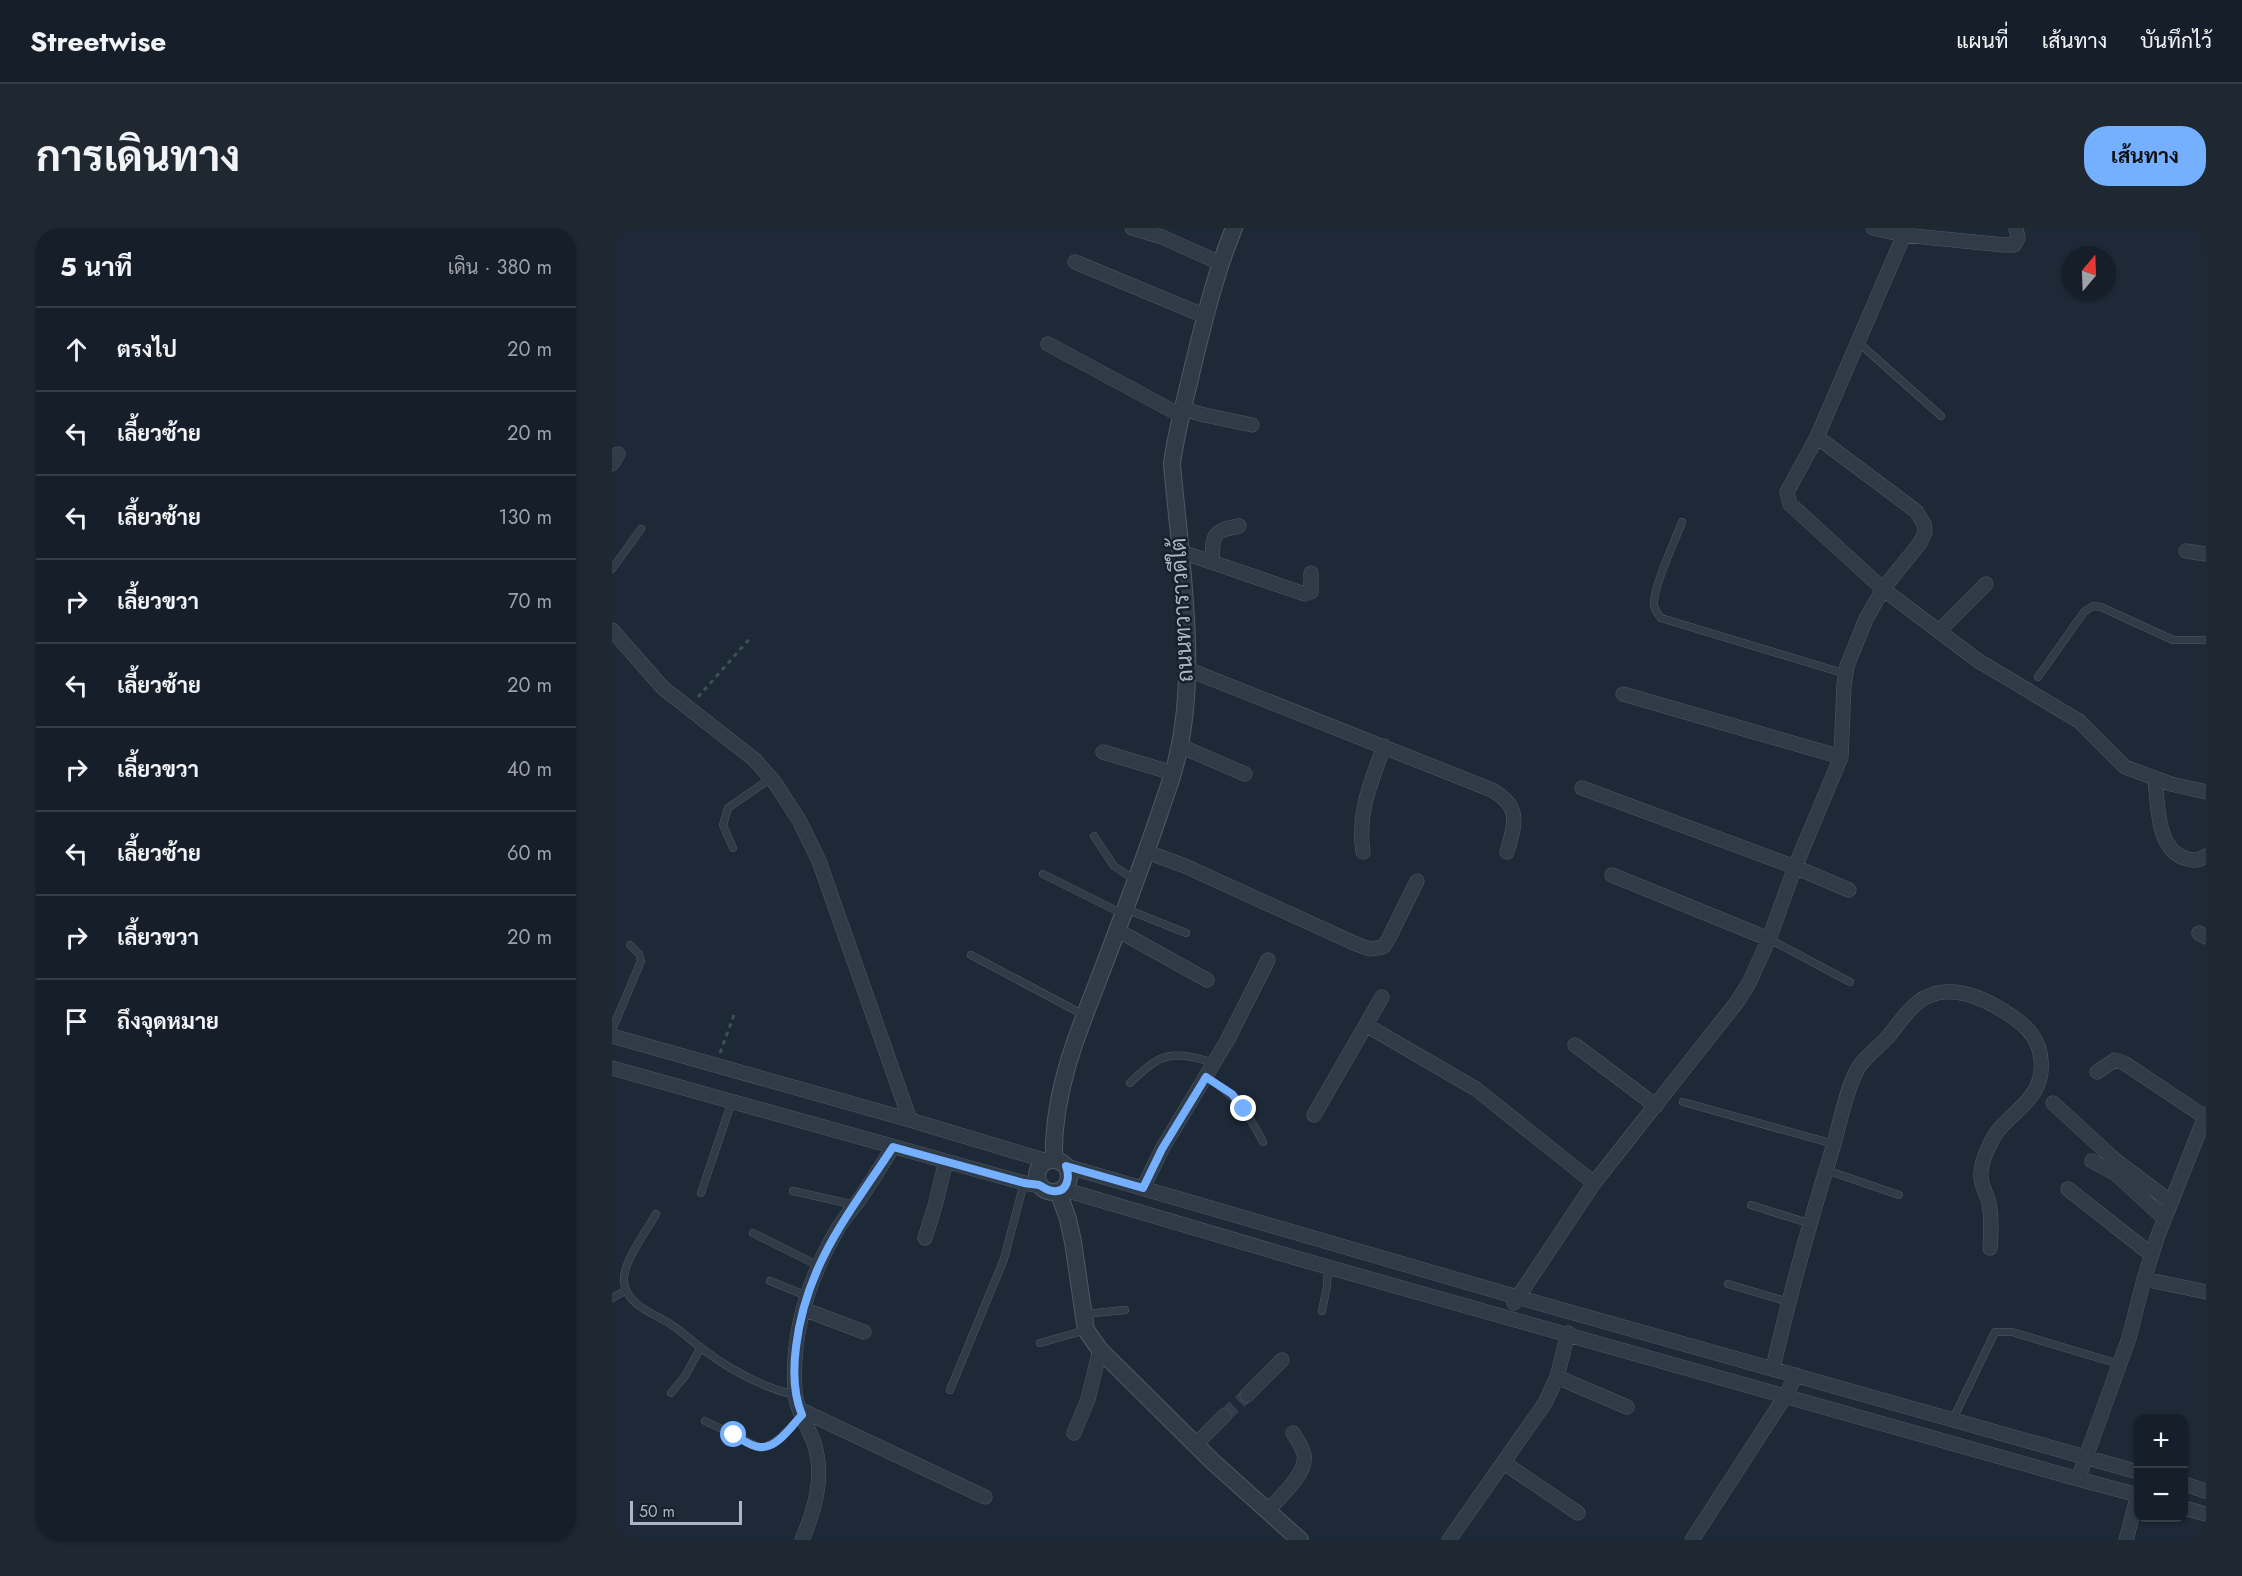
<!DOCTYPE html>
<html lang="th">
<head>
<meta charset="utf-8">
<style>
  body { margin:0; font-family:Jost,Sarabun,sans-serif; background:#1f2731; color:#f1f3f6 }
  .controls { position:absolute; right:18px; bottom:18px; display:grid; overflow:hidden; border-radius:12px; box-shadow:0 2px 4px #0004 }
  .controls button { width:54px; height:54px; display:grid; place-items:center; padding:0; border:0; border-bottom:2px solid #353d46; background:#161f29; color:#f1f3f6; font:30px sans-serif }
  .compass { position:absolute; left:1450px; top:18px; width:54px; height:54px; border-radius:50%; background:#161f29; box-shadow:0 2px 4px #0004; rotate:19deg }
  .scale { position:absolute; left:18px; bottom:15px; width:112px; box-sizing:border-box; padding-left:6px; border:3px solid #aab5c5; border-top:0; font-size:16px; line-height:21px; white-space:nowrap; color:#aab5c5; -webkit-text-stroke:4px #16202c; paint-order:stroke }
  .stop { position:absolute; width:18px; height:18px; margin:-14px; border:4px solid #75afff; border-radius:50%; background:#fff }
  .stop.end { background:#75afff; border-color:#fff; box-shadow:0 2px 6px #0008 }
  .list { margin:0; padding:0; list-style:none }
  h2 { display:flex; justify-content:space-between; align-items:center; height:78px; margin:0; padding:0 24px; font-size:26px }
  h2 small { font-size:20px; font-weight:400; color:#9ea2a8 }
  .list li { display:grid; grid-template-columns:39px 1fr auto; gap:18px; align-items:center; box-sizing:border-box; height:84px; padding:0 24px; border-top:2px solid #353d46 }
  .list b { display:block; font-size:22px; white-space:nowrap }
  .list em { font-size:20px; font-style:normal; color:#9ea2a8 }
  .icon { flex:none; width:33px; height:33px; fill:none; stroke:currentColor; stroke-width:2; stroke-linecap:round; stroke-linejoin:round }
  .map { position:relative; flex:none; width:1594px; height:1312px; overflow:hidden; border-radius:24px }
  header { display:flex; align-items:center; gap:36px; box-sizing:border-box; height:84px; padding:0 30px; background:#161f29; border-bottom:2px solid #353d46 }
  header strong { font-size:28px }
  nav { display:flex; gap:33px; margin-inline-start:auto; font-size:21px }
  .intro { display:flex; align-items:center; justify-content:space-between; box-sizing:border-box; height:144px; padding:0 36px }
  h1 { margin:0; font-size:42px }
  .button { padding:15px 27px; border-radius:24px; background:#75afff; color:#111; font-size:21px; font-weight:700 }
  main { display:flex; gap:36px; padding:0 36px }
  aside { flex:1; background:#161f29; border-radius:24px; box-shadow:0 2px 4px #0004 }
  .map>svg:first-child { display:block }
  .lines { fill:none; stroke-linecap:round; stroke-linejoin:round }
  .minor-tunnel { stroke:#323e4c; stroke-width:14; stroke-dasharray:14 7; stroke-linecap:butt }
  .service-casing { stroke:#4e5866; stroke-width:8 }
  .minor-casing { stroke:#4e5866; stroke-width:15 }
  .tertiary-casing { stroke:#4e5866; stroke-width:18 }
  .path { stroke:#395253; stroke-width:3; stroke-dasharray:4.5 4.5; stroke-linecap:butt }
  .service { stroke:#303b48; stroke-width:7 }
  .minor { stroke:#303b48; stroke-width:14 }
  .tertiary { stroke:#303b48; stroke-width:16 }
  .route { stroke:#75afff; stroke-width:8 }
  .labels { text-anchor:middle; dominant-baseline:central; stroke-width:5; stroke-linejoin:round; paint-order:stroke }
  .street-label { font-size:22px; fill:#aab5c5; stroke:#16202c }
</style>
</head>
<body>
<header>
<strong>Streetwise</strong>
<nav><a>แผนที่</a><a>เส้นทาง</a><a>บันทึกไว้</a></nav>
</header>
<div class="intro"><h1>การเดินทาง</h1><a class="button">เส้นทาง</a></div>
<main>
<aside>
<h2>5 นาที<small>เดิน · 380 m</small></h2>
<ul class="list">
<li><svg class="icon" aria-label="ahead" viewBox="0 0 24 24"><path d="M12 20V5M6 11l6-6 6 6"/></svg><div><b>ตรงไป</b></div><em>20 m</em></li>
<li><svg class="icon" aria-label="left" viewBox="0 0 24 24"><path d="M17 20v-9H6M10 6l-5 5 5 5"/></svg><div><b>เลี้ยวซ้าย</b></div><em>20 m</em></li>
<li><svg class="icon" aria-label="left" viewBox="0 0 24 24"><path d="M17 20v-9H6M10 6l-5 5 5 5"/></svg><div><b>เลี้ยวซ้าย</b></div><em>130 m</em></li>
<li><svg class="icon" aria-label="right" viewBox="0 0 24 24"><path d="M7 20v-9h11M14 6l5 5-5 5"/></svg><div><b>เลี้ยวขวา</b></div><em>70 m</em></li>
<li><svg class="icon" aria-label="left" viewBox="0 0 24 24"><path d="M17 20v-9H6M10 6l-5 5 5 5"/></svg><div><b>เลี้ยวซ้าย</b></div><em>20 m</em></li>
<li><svg class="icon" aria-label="right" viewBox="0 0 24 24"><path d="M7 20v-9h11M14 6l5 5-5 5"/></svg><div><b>เลี้ยวขวา</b></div><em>40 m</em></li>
<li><svg class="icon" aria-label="left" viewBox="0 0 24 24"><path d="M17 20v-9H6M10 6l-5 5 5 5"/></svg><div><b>เลี้ยวซ้าย</b></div><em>60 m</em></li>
<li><svg class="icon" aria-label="right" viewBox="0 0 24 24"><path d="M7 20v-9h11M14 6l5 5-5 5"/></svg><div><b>เลี้ยวขวา</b></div><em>20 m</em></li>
<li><svg class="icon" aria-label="arrive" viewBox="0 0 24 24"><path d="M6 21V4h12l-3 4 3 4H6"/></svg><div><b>ถึงจุดหมาย</b></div></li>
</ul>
</aside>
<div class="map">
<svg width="1594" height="1312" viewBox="0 0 1594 1312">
  <rect width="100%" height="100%" fill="#1d2937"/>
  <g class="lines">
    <path class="minor-tunnel" d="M612,1188L635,1167"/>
    <g class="service-casing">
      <path id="service" d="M1247,115L1329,188
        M1070,294C1063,313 1041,359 1042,377C1043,383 1046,386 1049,390L1234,446
        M0,341L29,301
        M1426,449L1472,384L1481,378L1489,379L1561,412H1594
        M482,608L502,638L524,653
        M121,620L111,597L116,580L159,550
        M431,646L511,686
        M514,681L574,705
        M1157,711L1238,754
        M359,727L472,787
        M0,802L29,733L27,726L18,717
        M594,849C626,870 633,880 651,914
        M518,855C549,824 560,822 602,835
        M1071,874L1222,916
        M1214,942L1287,967
        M181,963L243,977
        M89,965L120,873
        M1139,977L1199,996
        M44,986C35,1002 11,1034 12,1052C12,1076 43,1086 60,1097C70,1104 79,1112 89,1120C117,1141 149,1159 183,1167
        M141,1005L207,1038
        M158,1053L195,1068
        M1116,1056L1177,1074
        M0,1070L13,1063
        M710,1083L715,1058L716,1039
        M473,1086L513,1082
        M428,1115L474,1102
        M338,1162L392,1031L412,955
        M59,1165L73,1148L89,1119
        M1341,1191L1383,1104H1400L1507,1136
        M93,1193L149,1220C167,1215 177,1201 189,1188"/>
    </g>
    <g class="minor-casing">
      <path id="minor" d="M520,0L550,9L608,35
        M1261,0L1292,7L1392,17H1402L1406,10L1404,0
        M1295,0L1205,209L1175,264L1178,276L1271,361L1365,432L1467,493L1513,539L1559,556L1594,564
        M463,34L593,88
        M436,116L570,188
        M571,180L588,186L640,197
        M0,236L6,226
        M567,323L693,366L699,364V345
        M1574,323L1594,326
        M600,334C601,308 599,303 627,298
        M0,402L51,460L143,532L163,555L187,592L207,633L298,892
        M1327,403L1374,356
        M575,441L880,562C910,579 903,596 895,624
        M1011,466L1229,529
        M568,518L633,546
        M491,524L561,545
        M1543,551C1546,576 1544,624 1576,631C1583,633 1587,632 1594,628
        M970,560L1183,639L1237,662
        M535,624L573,638L744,716L758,721L771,719L776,712L805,653
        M751,624C745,584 759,555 772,518
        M1000,647L1157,711
        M505,702L595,752
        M1587,705L1594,709
        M754,797L864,861L982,955
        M0,808L298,892L435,933
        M963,817L1044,878
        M0,840L412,955L429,958
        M1485,844L1503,832L1512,835L1593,889
        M1441,875L1503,932L1559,974
        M702,887L770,769
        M1480,933L1504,946L1552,990
        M454,938L905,1069L1526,1244
        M531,960L550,921L615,813L656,732
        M450,961L684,1030L1466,1251L1517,1110L1532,1051L1545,1010L1594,886
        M1456,961L1540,1027
        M313,1010L323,978L334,933
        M1532,1051L1594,1064
        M902,1075L982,955L1125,774L1137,755L1157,711L1183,639L1229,529L1232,457L1235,438L1254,391L1271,361L1308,315L1313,304L1312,296L1304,283L1205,209
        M191,1081L252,1104
        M1161,1140C1178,1065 1199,990 1222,916C1228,894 1234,863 1245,842C1252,829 1266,820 1276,809C1285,798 1294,784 1305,775C1329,755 1361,765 1385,779C1407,792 1427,805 1429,832C1433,875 1394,883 1379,914C1374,924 1368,939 1369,949C1369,958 1375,966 1377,975C1380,991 1379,1005 1378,1020
        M945,1149L1015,1179
        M635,1167L670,1132
        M187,1181L373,1269
        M462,1205L476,1171L488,1122
        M583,1217L612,1188
        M892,1235L966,1285
        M1466,1251L1526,1267L1514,1312
        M1572,1256L1594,1263
        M1572,1280L1594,1286
        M655,1283C667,1270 696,1245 692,1227C691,1220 685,1212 681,1205
        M190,1312C203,1281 213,1248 202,1215C196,1198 184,1182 183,1163C179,1106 196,1052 225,1002C230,993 237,985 244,976C257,958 269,938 281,919
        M837,1312L933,1175L945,1149L956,1105
        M1080,1312L1174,1167L1184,1147"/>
    </g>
    <g class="tertiary-casing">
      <path id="tertiary" d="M442,932C440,869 463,811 486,753C507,698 528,643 547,587C553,568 561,549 565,530C587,440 568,329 560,236C564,204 573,173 580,142C592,93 603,46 622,0
        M425 948a16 16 0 1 1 32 0a16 16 0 1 1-32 0Z
        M446,963L456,991L461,1014L474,1102L488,1122L600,1233L688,1312"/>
    </g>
    <path class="path" d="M86,469L140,408
      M108,825L123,784"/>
    <use href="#service" class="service"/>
    <use href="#minor" class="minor"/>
    <use href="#tertiary" class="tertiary"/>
  </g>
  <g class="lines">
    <path class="route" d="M122,1207C129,1211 140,1219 148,1219C165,1221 180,1197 190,1187C181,1165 181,1142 184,1119C194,1036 237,986 281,919L412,955C417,956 422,956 427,957C432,959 435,963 441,963C456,965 458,949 454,938L531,960L550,921L594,849L620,866L632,881"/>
  </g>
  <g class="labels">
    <g class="street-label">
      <text transform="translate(569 382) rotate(-93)">ถนนทวาราวดีใต้</text>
    </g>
  </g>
</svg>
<div class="controls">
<button>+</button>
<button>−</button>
</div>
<svg class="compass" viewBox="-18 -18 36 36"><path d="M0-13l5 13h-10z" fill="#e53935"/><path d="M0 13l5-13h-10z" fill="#9ea2a8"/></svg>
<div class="scale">50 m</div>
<div class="stop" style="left:122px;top:1207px"></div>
<div class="stop end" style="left:632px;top:881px"></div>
</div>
</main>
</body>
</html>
